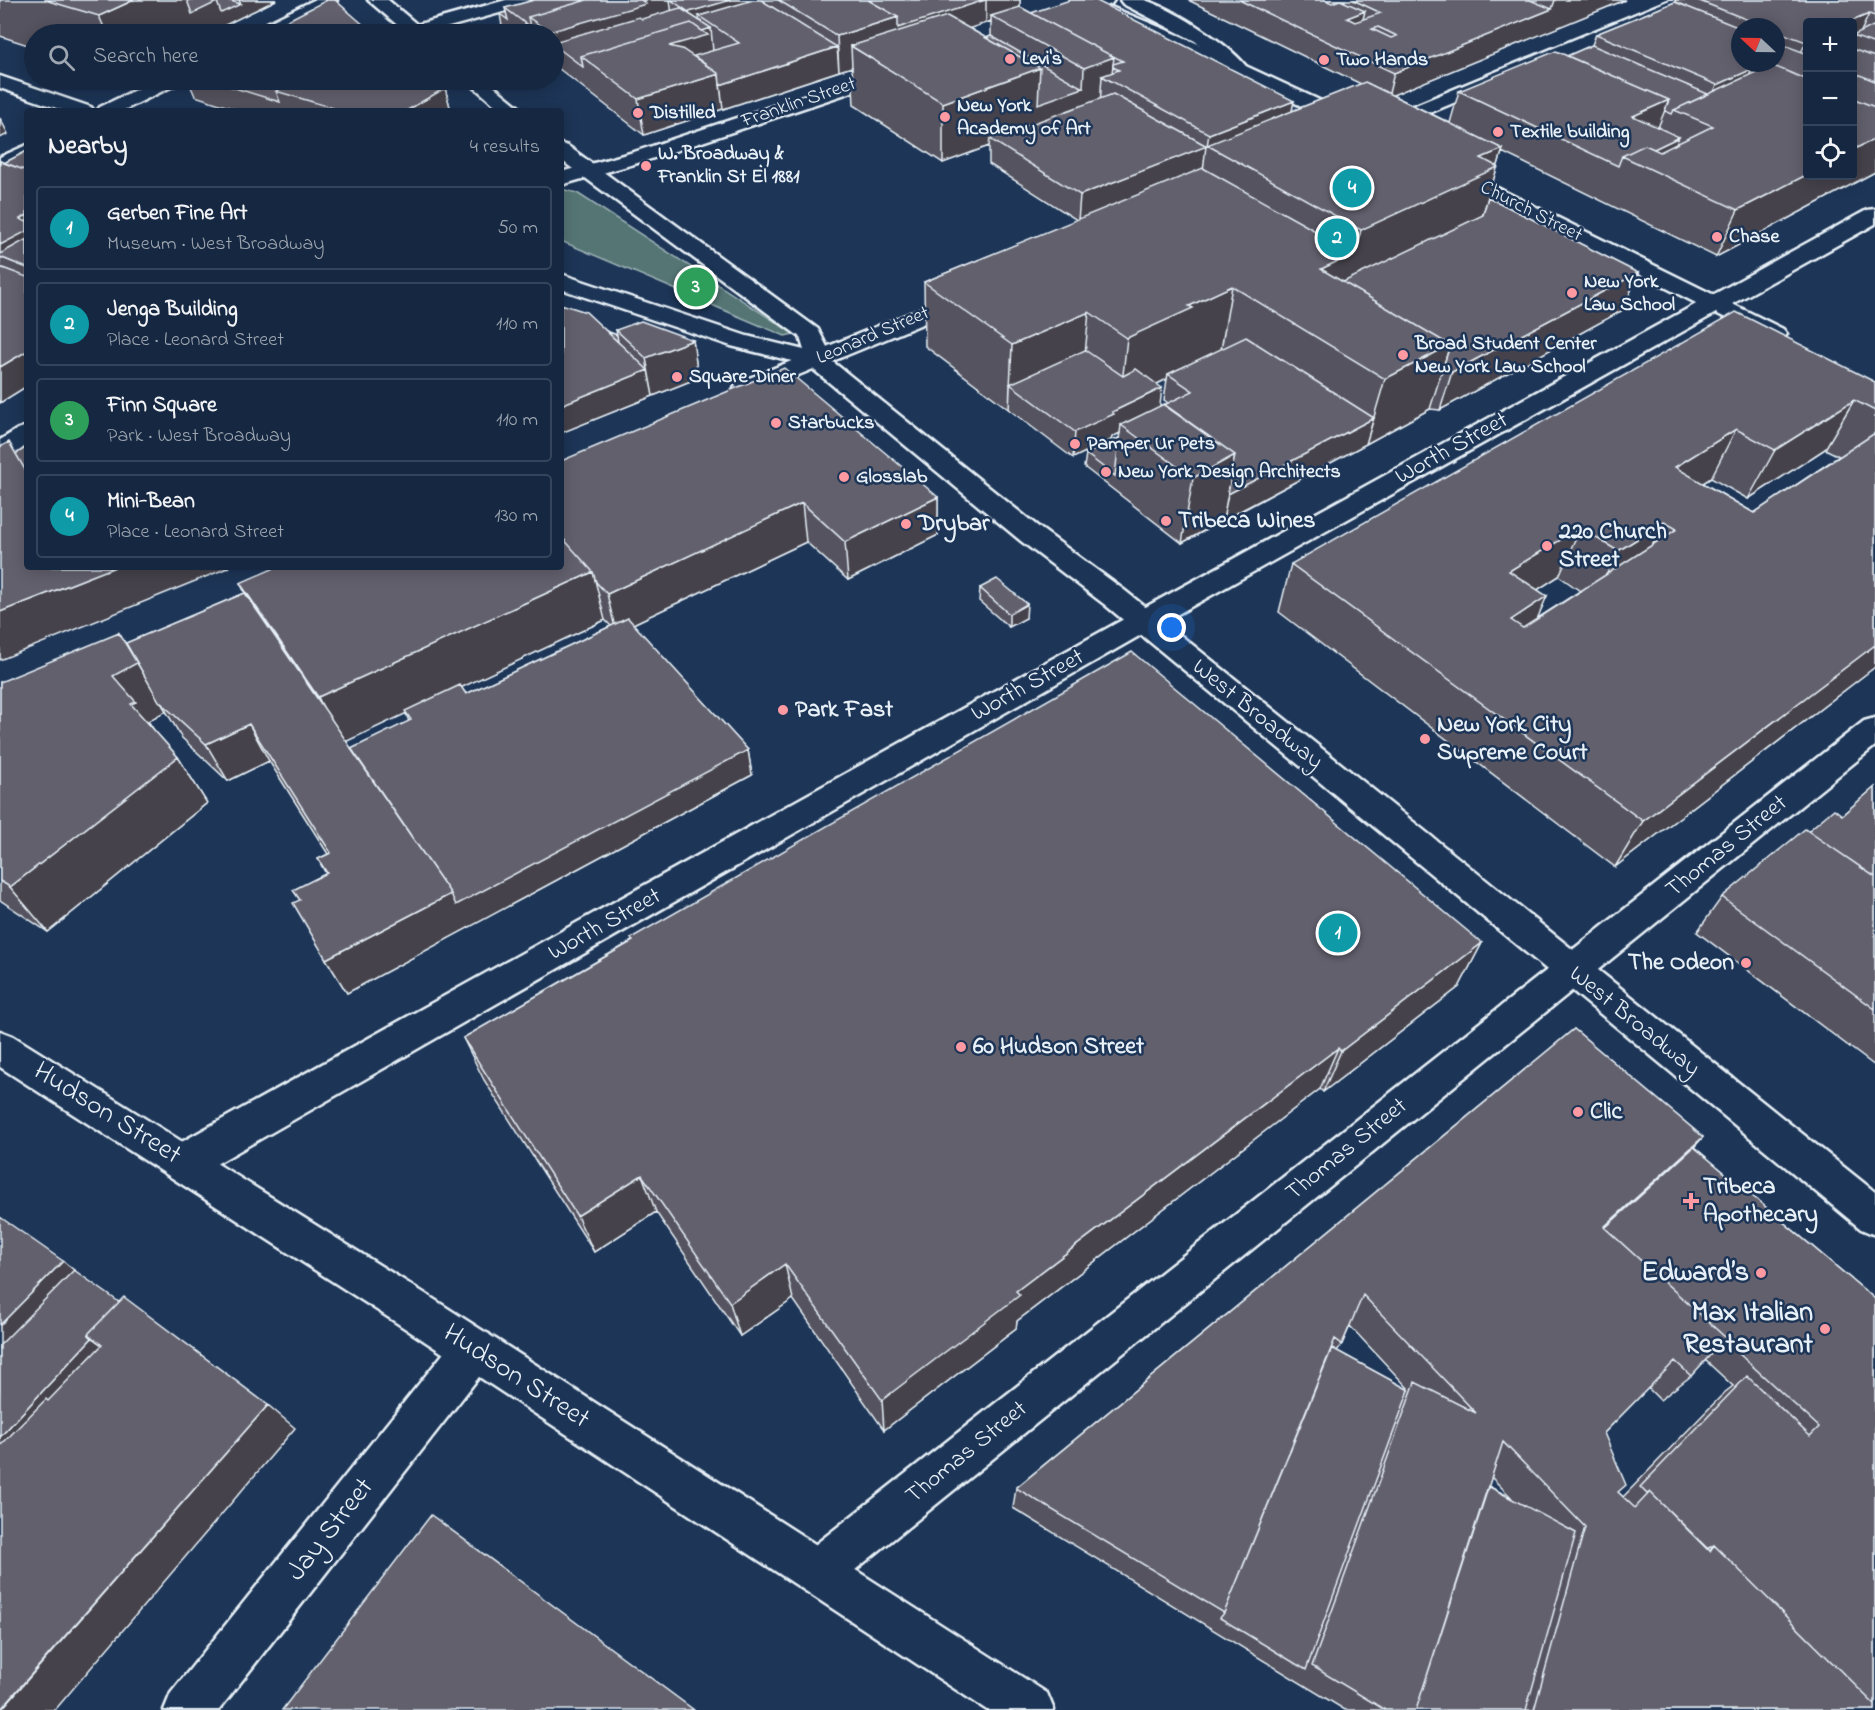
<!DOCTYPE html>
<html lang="en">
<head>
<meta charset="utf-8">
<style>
  body { margin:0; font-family:"Indie Flower",sans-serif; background:#23344c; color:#f1f3f6 }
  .controls { position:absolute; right:18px; top:18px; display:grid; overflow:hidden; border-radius:6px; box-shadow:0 3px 15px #0003 }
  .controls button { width:54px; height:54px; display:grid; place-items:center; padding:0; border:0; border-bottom:2px solid #35445a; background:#162841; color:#f1f3f6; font:30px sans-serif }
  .compass { position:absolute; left:1731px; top:18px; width:54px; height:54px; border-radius:50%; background:#162841; box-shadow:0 3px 15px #0003; rotate:292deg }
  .you { position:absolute; left:1172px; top:628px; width:21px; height:21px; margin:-15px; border:4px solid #fff; border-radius:50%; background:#1a73e8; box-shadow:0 0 0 9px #1a73e833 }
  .badge { display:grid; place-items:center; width:39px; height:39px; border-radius:50%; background:#8bbbb9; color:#fff; font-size:20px; font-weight:700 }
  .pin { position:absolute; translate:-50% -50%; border:3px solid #fff; box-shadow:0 2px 6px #0006 }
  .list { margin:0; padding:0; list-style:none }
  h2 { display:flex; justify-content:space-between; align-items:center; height:78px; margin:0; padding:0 24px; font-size:26px }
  h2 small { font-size:20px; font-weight:400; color:#9ea6b1 }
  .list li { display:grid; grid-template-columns:39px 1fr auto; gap:18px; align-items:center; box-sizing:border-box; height:84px; margin:0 12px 12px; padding:0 12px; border:2px solid #35445a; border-radius:6px }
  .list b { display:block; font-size:22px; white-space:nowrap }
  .list p { margin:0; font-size:20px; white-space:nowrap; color:#9ea6b1 }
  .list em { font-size:20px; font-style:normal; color:#9ea6b1 }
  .icon { flex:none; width:33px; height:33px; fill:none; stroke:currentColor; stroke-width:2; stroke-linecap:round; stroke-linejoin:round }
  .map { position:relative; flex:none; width:1875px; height:1710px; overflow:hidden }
  .search { position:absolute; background:#162841; box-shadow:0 3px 15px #0003; left:24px; top:24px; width:540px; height:66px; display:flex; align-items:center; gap:15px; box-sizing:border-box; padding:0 21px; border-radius:33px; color:#9ea6b1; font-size:22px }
  .panel { position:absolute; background:#162841; box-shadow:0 3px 15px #0003; left:24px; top:108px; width:540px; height:462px; border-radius:6px }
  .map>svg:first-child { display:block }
  .green { fill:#547574; stroke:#9eb3b6; stroke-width:1.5 }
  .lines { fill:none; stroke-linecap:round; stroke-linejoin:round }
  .street-casing { stroke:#e8f1f8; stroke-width:5 }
  .secondary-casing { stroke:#e8f1f8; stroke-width:5 }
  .street { fill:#1d3557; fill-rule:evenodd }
  .secondary { fill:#1d3557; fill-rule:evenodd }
  .wall { fill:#54535e; stroke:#e8f1f8; stroke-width:1.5; fill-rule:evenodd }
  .shaded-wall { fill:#45434c; stroke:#e8f1f8; stroke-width:1.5 }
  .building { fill:#62606d; stroke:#e8f1f8; stroke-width:1.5; fill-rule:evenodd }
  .poi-dot { fill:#ff9aa2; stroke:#1d3557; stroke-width:2 }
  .labels { text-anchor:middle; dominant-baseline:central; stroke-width:5; stroke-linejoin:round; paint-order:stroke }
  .far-poi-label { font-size:20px; font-weight:bold; fill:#e8f1f8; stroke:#1d3557; text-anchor:start }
  .far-street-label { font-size:20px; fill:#e8f1f8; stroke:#1d3557 }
  .street-label { font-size:24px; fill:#e8f1f8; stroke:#1d3557 }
  .poi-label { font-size:24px; font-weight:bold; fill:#e8f1f8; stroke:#1d3557; text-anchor:start }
  .near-street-label { font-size:28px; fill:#e8f1f8; stroke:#1d3557 }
  .near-poi-label { font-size:28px; font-weight:bold; fill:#e8f1f8; stroke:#1d3557; text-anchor:end }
</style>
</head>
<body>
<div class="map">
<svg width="1875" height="1710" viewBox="0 0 1875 1710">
  <rect width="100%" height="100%" fill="#1d3557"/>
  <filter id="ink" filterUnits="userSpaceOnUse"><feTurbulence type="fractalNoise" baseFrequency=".0167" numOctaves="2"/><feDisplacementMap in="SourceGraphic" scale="12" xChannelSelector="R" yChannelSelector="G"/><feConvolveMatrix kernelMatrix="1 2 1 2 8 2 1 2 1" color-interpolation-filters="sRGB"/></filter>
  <g filter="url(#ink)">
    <path class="green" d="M561,189L577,193L794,334L785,336L561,241Z"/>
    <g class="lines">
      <g class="street-casing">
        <path id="street" d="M314,0H337L334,4L272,34H250L253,30Z
          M506,0H535L532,4L423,34H408L406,31L409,27Z
          M1088,0H1114L1111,4L1062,21H1050L1047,17L1050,13Z
          M1120,0C1127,0 1137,0 1144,0C1172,8 1232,45 1248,69L1246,73H1232L1195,41L1123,4Z
          M1670,0H1694L1691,4L1386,131H1372L1369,127L1372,123Z
          M896,65L903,67L905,71L903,75L648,160L561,185V172L634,152Z
          M156,80H179L177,84L122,111H97L100,107Z
          M27,145V159L0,171V157Z
          M1875,209V224L1153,628L197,1175L183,1180L169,1175L164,1162L169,1149L1133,614L1867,210Z
          M965,291L973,293L976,298L973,303L755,393L746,395L737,393L734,388L737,383Z
          M27,426V445L9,458L0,460V440L18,429Z
          M1875,718V746L834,1587L818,1594L802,1587L795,1571L802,1555L1864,721Z
          M474,1328L489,1334L495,1349L489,1364L219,1710H164L171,1693L459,1334Z"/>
      </g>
      <g class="secondary-casing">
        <path id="secondary" d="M368,0H388L428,34H408Z
          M1070,0H1094L1181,36L1358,118L1361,122L1358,126H1344L1169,44L1073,4Z
          M0,76L91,107L94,111H65L0,88Z
          M466,80H486L524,111H502Z
          M561,144L568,146L818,329L828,349V358L1041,529L1124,590L1875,1192V1235L1861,1229L1104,604L1021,541L808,365L731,346L561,289V274L747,336L804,350L800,337L561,160Z
          M1451,165L1783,329L1787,334L1783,339L1775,341L1767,339L1444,175L1441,171L1444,167Z
          M0,1031L13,1036L424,1293L1047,1693L1054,1710H987L394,1321L0,1067Z"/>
      </g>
      <use href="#street" class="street"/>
      <use href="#secondary" class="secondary"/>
    </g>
    <path class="wall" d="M0,0H276L207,34H34V47L0,36Z
      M534,0H1020V7L1031,13L1292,111L1361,84L1188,0H1625L1392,95L1450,123L1459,91L1567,56L1592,45L1596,34L1675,2V0H1875V172L1716,257L1502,152L1488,197L1638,273L1623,310L1440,410L1430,409L1366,444L1182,543L1084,467L1086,454L1119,438L1120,433L1112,437L1111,440L1073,458L925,346L924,282L1077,220L989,164V146L943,163L854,105L852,67L644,135L554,65V34H514L502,26L500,14L506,12L505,8ZM991,21V36L986,38L969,28ZM1852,22V176H1808ZM1740,27H1776V63H1740ZM1167,379L1164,400L1168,403L1160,406L1157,384Z
      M188,80H435L445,88L451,111H241L195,96Z
      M27,151V386L0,403V161L4,163Z
      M561,304L606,331L617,335L616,330L693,340L698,378L561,433Z
      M1875,382V667L1615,867L1279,612L1291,564ZM1825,449L1839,456L1754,513L1703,483L1711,478L1748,499ZM1559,576L1580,591L1538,618L1537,590Z
      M561,461L938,497V535L848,580L806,542L633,624L748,750L752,775L347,993L326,959L300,900L293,890L326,874L318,859L328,854L269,761L228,781L182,738L166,711L148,721L153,729L178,757L207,803L48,932L0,900V682L126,643L245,593L240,583L561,567ZM605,620L611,626L466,694L461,687ZM406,713L409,722L351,749L346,741Z
      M980,588L1026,618L1009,627L979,601Z
      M1875,787V1066L1697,932L1722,897L1808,831L1842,815Z
      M631,938L1482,943L1459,987L1323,1092L1320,1089L1017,1321L1016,1329L884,1430L793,1299L740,1336L656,1212L594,1252L484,1080L463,1038L632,941Z
      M1574,1029L1703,1137L1694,1147L1875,1299V1710H1345L1013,1508L1016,1488ZM1350,1326L1409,1389V1390L1337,1351L1342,1344ZM1705,1360L1733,1386L1724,1393L1623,1497L1618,1492L1604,1433L1648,1388L1660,1400L1691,1376ZM1491,1477L1512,1498L1488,1486Z"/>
    <path class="shaded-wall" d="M134,0H187L241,4L239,0H276L207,34H107L99,16Z
      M638,0H670L673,23L581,56L554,45V34H549V32Z
      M729,0H759L699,16L701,31L711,28L713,52L712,69L591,64L692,34L689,12Z
      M986,0H1020V11L991,16V21L986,23Z
      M986,0V23L874,60L851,46L852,67L839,71L837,36L898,17Z
      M1325,0H1345L1342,15Z
      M1555,0H1625L1388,97L1394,73L1552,9Z
      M1365,11L1359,35L1347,18Z
      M1869,14L1858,38L1852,36V22H1849Z
      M1808,41V67L1787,83L1806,42Z
      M837,47L839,71L723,109L720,85Z
      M1111,55V58L1114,57L1111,81L1102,76L1100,105L990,139L989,146L943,163V103L1040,68L1083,88L1084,68Z
      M1752,69L1737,104L1710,101L1717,85Z
      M719,74L723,109L644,135L638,99Z
      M445,88L451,111H406Z
      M1669,100L1655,135L1633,116Z
      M1294,101L1287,136L1207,146L1209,134Z
      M0,118L8,134L0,138Z
      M1679,137L1664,173L1631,160Z
      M1875,139V172L1716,257L1738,210L1808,174V176H1852V150Z
      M1206,146L1203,171L1078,221L1080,195Z
      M1503,149L1471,252L1315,296L1321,269L1355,253L1361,230L1481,158Z
      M27,215V268L0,257V245L20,219Z
      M1638,273L1623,310L1440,410L1452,372Z
      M1232,286L1221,350L1168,374L1167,379L1120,402L1127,338L1189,306Z
      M1089,312L1083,376L1010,384L1009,410L1012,345Z
      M693,340L698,378L653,396L646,358Z
      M1450,345L1430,409L1366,444L1385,379Z
      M27,351V386L0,403V367Z
      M648,370L653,396L561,433V405Z
      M1162,388L1159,414L1121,425L1120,433L1112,437L1111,440L1073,458L1075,432L1112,412Z
      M1854,400L1825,449L1748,499L1775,450Z
      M1374,418L1366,444L1223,520L1228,494Z
      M1736,429L1711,478L1651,516L1675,467Z
      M1235,455L1223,520L1182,543L1193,478Z
      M938,497V535L848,580L845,542Z
      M802,503L806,542L616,632L607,594Z
      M1664,522L1640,570L1594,600L1618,551Z
      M1580,528L1559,576L1490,620L1509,571Z
      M115,567H230L0,660V612Z
      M593,572L605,620L341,744L318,697Z
      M1547,596L1526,645L1511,620Z
      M1027,604L1026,618L1009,627V614Z
      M119,633L166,711L148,721L166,749L161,752L113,676Z
      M1875,645V667L1615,867L1643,821Z
      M249,724L269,761L228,781L206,744Z
      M748,750L752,775L347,993L326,959L451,894Z
      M178,757L207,803L48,932L10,887Z
      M1482,943L1459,987L1323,1092L1341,1051Z
      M1338,1048L1320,1089L1017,1321L1016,1329L884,1430L882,1400L1016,1291Z
      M1703,1137L1675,1168L1605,1231L1604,1227Z
      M642,1175L656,1212L594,1252L577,1216Z
      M63,1261L97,1289L0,1390V1325Z
      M785,1264L793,1299L740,1336L730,1303Z
      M92,1338L116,1355L0,1481V1437Z
      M268,1405L295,1428L55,1710H1Z"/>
    <path class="building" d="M45,0H134L99,16Z
      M187,0H209L217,2L192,14Z
      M209,0H227L241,4L221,13L217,2Z
      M327,0H335L374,34H264L268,32H265Z
      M534,0H583L584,1L528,17L530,27L505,8Z
      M587,0H641L646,4L549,32L528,17Z
      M671,0H731L689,12Z
      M753,0H761L837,47L720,85L719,74L694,56L739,43L699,16Z
      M778,0H868L898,17L837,36Z
      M868,0H985L898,28V17Z
      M1070,0H1095L1294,101L1209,134L1102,76L1119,70L1113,67V64L1123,61L1111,55H1110L1031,13Z
      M1239,0H1325L1332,3L1340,0L1365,11L1347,18L1355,22L1381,13L1353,0H1530L1552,9L1394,73ZM1378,27L1397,36L1391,38L1372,29Z
      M1697,0H1875V16L1869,14L1849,22H1808V41L1806,42L1776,31V27H1766Z
      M1675,2L1740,28V63H1776V42L1808,54V80L1771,65L1758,71L1752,69L1717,85L1596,34Z
      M1020,7L1114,57L1084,68L991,16Z
      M680,8L711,28L702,31L691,23L581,56L583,67L554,45V42L639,17L642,19Z
      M506,12L508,20L500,14Z
      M947,16L1040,68L943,103L851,46Z
      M691,23L708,35L669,46L682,49L719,74L638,99L581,56Z
      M1873,26L1875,27V44L1853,36Z
      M991,36L1083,88L1038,104L1040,68L986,38Z
      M1592,45L1708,94L1674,110L1672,114L1665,111L1669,100L1567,56Z
      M1852,49L1875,57V81L1852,72Z
      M1556,51L1669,100L1633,116L1679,137L1654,149L1645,145L1622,156L1618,166L1459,91Z
      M1771,65L1808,80V174L1738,210L1622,156L1645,145L1660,152L1713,126L1674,110Z
      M1852,72L1875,81V107L1852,98Z
      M209,80H289L294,81L276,91L280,102Z
      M297,80H435L445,88L406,111H343L276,91Z
      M1365,82L1503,149L1481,158L1498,167L1361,230L1207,145Z
      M1113,94L1207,146L1080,195L990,139Z
      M1852,98L1875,107V139L1852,150Z
      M27,151V171L4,163Z
      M0,161L27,171V215L20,219L27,222V231L0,245Z
      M1203,168L1355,253L1321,269L1450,345L1385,379L1232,286L1189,306L1193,308L1127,338L1089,312L1012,345L924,282Z
      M1488,197L1638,273L1452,372L1442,371L1450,345L1343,282L1483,215Z
      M27,239V268L0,257V254Z
      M0,267L27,277V351L0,367Z
      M561,304L586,312L648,370L561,405Z
      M1736,312L1875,382V411L1854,400L1775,450L1736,429L1675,467L1754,513L1875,433V645L1643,821L1291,564ZM1664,522L1677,529L1523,628L1511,620L1547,596L1509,571L1580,528L1618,551Z
      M641,321L693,340L646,358L616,330Z
      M606,331L617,335L618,342Z
      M1246,337L1374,418L1228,494L1235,455L1164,405L1193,391L1168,374Z
      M1085,350L1123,376L1136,369L1162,388L1112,412L1114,414L1075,432L1010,384Z
      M784,368L938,497L845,542L802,503L607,594L596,582L593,572L561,536V461Z
      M1164,404L1235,455L1193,478L1121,425Z
      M1119,438L1115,476L1086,454Z
      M9,442L27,473V567H115L0,612V447Z
      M27,447V473L16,454Z
      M561,536L593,572L318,697L240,583L277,567H561Z
      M997,579L1027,604L1009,614L980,588Z
      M245,593L451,894L326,959L293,903L300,900L293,890L327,873L318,859L331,853L249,724L206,744L159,701L126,643Z
      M628,618L748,750L456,905L451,894L351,749L411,720L405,711L460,685L466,694Z
      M119,633L137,663L113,676L136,702L131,704L178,757L10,887L0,881V682Z
      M1132,652L1482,943L1341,1051L1338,1048L1016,1291L1020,1295L882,1400L785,1264L730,1303L642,1175L577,1216L463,1038L633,941L631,938Z
      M1875,787V877L1808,831L1834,809L1842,815Z
      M1805,829L1875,877V1009L1722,897Z
      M1574,1029L1703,1137L1604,1227L1726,1338L1691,1376L1675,1361L1604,1433L1626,1485L1618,1492L1635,1508L1650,1492L1710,1551L1714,1545L1875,1705V1710H1534L1585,1527L1503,1442L1416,1710H1385L1312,1666L1415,1382L1476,1413L1363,1295L1342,1344L1335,1339L1224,1613L1016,1488Z
      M1694,1147L1875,1299V1705L1714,1545L1707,1549L1650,1492L1647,1494L1640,1487L1747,1376L1810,1436L1819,1427L1724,1340L1726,1338L1605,1228Z
      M0,1217L63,1261L0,1325Z
      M74,1270L119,1302L88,1334L92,1338L0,1437V1345Z
      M124,1297L268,1405L0,1710V1446L46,1399L48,1401L102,1345L88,1334Z
      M1332,1348L1409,1390L1306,1670L1220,1618L1224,1613Z
      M1488,1486L1576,1533L1526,1710H1416Z
      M431,1515L694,1710H282Z"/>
  </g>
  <g class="poi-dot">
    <circle cx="1010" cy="59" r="6"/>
    <circle cx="1324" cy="60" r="6"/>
    <circle cx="638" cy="113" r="6"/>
    <circle cx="945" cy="117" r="6"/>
    <circle cx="1498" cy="132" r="6"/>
    <circle cx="646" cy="166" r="6"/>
    <circle cx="1717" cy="237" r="6"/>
    <circle cx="1572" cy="293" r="6"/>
    <circle cx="1403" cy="355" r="6"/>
    <circle cx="677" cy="377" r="6"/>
    <circle cx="776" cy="423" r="6"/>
    <circle cx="1075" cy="444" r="6"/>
    <circle cx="1106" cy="472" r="6"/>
    <circle cx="844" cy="477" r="6"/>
    <circle cx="1166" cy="521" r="6"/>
    <circle cx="906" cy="524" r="6"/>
    <circle cx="1547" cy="546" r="6"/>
    <circle cx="783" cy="710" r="6"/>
    <circle cx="1425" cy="739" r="6"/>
    <circle cx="1746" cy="963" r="6"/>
    <circle cx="961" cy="1047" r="6"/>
    <circle cx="1578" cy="1112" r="6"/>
    <path d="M1688 1192h6v6h6v6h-6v6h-6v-6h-6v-6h6z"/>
    <circle cx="1761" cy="1273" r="6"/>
    <circle cx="1825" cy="1329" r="6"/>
  </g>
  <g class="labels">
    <g class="far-poi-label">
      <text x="1022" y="59">Levi's</text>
      <text x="1336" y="60">Two Hands</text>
      <text x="957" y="106">New York<tspan x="957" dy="23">Academy of Art</tspan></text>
      <text x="650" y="113">Distilled</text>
      <text x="1510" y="132">Textile building</text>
      <text x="658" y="154">W. Broadway &amp;<tspan x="658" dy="23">Franklin St El 1881</tspan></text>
      <text x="1729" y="237">Chase</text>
      <text x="1584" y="282">New York<tspan x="1584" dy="23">Law School</tspan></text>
      <text x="1415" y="344">Broad Student Center<tspan x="1415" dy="23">New York Law School</tspan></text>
      <text x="689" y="377">Square Diner</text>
      <text x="788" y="423">Starbucks</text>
      <text x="1087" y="444">Pamper Ur Pets</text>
      <text x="1118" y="472">New York Design Architects</text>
      <text x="856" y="477">Glosslab</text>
    </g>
    <g class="far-street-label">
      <text transform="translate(799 103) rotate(-19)">Franklin Street</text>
      <text transform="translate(1531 212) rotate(27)">Church Street</text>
      <text transform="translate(873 336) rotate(-23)">Leonard Street</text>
    </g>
    <g class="street-label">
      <text transform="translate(1452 449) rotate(-29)">Worth Street</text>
      <text transform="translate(1028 686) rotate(-29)">Worth Street</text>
      <text transform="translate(1257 715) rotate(39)">West Broadway</text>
      <text transform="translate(1727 847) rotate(-39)">Thomas Street</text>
      <text transform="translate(605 925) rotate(-29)">Worth Street</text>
      <text transform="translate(1634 1022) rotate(39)">West Broadway</text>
      <text transform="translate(1347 1150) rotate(-39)">Thomas Street</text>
      <text transform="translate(967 1453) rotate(-39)">Thomas Street</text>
    </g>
    <g class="poi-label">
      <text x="1178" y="521">Tribeca Wines</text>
      <text x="918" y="524">Drybar</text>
      <text x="1559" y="532">220 Church<tspan x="1559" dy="28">Street</tspan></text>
      <text x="795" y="710">Park Fast</text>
      <text x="1437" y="725">New York City<tspan x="1437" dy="28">Supreme Court</tspan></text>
      <text x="1734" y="963" text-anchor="end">The Odeon</text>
      <text x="973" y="1047">60 Hudson Street</text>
      <text x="1590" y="1112">Clic</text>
      <text x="1703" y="1187">Tribeca<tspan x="1703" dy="28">Apothecary</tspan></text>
    </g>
    <g class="near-street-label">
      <text transform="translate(107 1114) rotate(32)">Hudson Street</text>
      <text transform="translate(516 1377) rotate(33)">Hudson Street</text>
      <text transform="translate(331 1530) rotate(-52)">Jay Street</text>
    </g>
    <g class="near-poi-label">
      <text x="1749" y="1273">Edward’s</text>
      <text x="1813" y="1313">Max Italian<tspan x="1813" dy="32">Restaurant</tspan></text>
    </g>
  </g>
</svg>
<div class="controls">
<button>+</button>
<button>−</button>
<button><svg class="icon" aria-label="locate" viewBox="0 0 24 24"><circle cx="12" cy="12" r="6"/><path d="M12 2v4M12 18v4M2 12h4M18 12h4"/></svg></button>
</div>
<svg class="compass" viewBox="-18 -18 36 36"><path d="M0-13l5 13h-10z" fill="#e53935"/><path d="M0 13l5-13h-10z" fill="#9ea6b1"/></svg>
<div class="you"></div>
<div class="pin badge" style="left:1338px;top:933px;background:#0f9aa8">1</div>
<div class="pin badge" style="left:1337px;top:238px;background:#0f9aa8">2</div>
<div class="pin badge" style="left:696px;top:287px;background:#2e9e5b">3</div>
<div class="pin badge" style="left:1352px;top:188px;background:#0f9aa8">4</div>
<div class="search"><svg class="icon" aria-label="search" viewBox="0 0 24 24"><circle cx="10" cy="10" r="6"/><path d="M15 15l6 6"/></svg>Search here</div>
<section class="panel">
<h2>Nearby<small>4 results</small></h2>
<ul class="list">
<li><span class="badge" style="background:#0f9aa8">1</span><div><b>Gerben Fine Art</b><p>Museum · West Broadway</p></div><em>50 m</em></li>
<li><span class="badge" style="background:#0f9aa8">2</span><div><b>Jenga Building</b><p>Place · Leonard Street</p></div><em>110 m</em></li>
<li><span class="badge" style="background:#2e9e5b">3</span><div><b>Finn Square</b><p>Park · West Broadway</p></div><em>110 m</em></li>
<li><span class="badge" style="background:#0f9aa8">4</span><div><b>Mini-Bean</b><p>Place · Leonard Street</p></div><em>130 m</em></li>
</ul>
</section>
</div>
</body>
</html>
